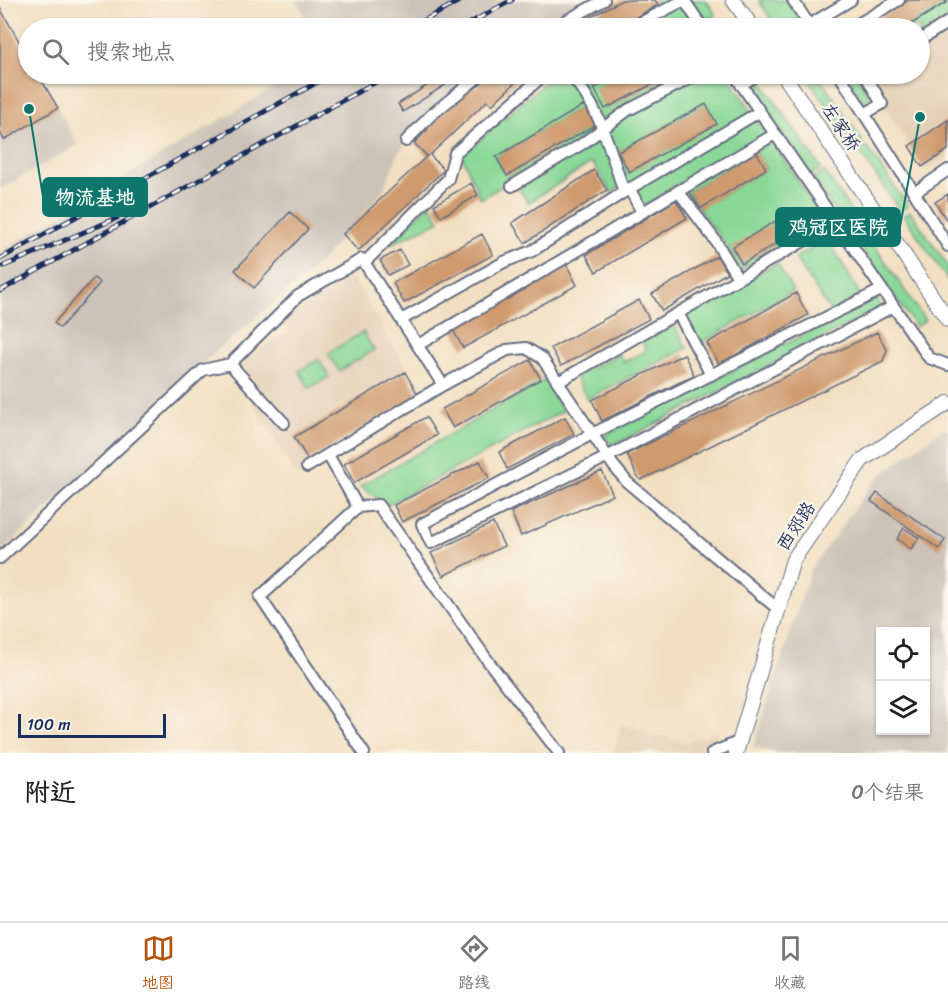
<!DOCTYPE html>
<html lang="zh">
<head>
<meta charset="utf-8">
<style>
  body { margin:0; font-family:Sriracha,"LXGW WenKai TC",sans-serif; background:#f6f6f6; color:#222 }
  .controls { position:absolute; right:18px; bottom:18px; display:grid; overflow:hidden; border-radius:0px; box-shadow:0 2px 4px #0004 }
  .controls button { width:54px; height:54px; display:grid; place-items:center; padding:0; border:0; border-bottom:2px solid #e0e0e0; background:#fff; color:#222; font:30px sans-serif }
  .scale { position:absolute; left:18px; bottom:15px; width:148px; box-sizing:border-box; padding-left:6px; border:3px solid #1b2f5e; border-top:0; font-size:16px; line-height:21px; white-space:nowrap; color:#1b2f5e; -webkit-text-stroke:4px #fbf7ec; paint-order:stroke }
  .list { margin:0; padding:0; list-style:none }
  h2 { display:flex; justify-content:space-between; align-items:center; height:78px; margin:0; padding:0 24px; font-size:26px }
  h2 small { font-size:20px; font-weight:400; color:#767676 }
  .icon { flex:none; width:33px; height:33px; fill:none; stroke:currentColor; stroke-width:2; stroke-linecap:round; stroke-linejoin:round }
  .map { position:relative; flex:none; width:948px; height:753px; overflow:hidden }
  .search { position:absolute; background:#fff; box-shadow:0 2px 4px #0004; left:18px; right:18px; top:18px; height:66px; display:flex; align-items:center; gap:15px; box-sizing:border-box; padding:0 21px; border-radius:33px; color:#767676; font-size:22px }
  .sheet { height:168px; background:#fff }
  nav { display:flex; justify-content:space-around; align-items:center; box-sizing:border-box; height:84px; border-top:2px solid #e0e0e0; background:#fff; font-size:16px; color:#767676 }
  nav a { display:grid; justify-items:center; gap:3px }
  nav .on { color:#b45309 }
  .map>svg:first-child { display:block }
  .built { fill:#e5d0b6 }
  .industrial { fill:#ccc2b8; fill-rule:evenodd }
  .green { fill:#89d897; stroke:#52847a; stroke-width:1.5; fill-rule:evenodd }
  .building { fill:#cf9a6d }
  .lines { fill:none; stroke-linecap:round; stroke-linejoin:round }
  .minor-casing { stroke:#666d81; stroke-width:14 }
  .major-casing { stroke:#666d81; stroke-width:16 }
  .minor { stroke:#fff; stroke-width:10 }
  .major { stroke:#fff; stroke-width:14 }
  .rail-casing { stroke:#1b2f5e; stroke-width:5 }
  .rail { stroke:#fbf7ec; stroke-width:3; stroke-dasharray:9; stroke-linecap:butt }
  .labels { text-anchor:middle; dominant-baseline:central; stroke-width:4.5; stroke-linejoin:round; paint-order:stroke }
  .street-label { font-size:18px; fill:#1b2f5e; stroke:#fbf7ec }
  .leader { fill:none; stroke:#0f766e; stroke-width:2 }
  .callout-dot { fill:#0f766e; stroke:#fbf7ec; stroke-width:2 }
  .callout { fill:#0f766e; stroke:#0f766e; stroke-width:2 }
  .callout-label { font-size:20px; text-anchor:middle; font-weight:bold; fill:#fff }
</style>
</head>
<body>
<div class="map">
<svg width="948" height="753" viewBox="0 0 948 753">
  <rect width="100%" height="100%" fill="#fbf7ec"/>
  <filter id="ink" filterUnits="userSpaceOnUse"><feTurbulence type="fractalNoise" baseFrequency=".0167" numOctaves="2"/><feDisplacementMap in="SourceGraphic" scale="12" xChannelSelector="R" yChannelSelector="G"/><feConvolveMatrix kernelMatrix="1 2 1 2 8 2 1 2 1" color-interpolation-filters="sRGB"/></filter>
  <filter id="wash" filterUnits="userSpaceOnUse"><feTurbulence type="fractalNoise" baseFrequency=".008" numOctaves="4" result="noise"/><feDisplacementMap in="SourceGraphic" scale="24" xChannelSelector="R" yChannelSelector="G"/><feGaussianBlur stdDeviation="1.35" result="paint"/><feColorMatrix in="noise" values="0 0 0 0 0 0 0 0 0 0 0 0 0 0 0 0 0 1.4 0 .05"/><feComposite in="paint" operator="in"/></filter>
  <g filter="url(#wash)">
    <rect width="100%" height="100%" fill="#f2dfc1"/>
    <path class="built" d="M948,27V157L925,171L867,78L874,74H920V45Z
      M352,277L425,398L297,476L231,367L290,331L283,319Z
      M621,725L686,743L718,731L713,753H613Z"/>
    <path class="industrial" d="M296,0H584L531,28H301L308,22Z
      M0,7L28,57V74H38L78,145L0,189Z
      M297,74H474L423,116L398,154L382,193L318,264L204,362L0,553V252Z
      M944,428L948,431V753H778L753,747L811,569L869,488L882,474ZM880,632H926V730H880Z"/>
    <path class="green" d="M653,0H678L697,28H645L661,17Z
      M691,0H706L716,15L705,22Z
      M759,0H787L806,28H776Z
      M945,0H948V18L920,36V28H905L946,3Z
      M575,74H622L595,88L606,109L672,74H727L825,221L741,270L723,241L679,183L644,206L627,182L612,193L592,162L528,203L513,179L481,199L462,156L551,77ZM706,104L716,124L629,172L618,152ZM584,105L595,125L507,176L496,157ZM755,151L766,169L699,209L689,191ZM806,226L742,264L732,247Z
      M805,74H817L863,141L855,147Z
      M847,74H866L859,79L872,103L865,107Z
      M760,79L821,168L811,176L752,91L753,84Z
      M866,146L908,206L900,211L859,151Z
      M824,171L925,320L916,327L813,179Z
      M430,204L440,221L387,246Z
      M910,211L948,266V280L904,216Z
      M828,239L861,296L831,312L795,258Z
      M777,263L793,291L701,343L683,316Z
      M877,298L882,308L612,446L604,435Z
      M674,324L687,348L587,399L575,376L619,354L623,362L646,351L642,341Z
      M363,332L374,350L339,371L328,353Z
      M319,359L329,377L309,388L299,371Z
      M546,379L563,411L387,505L360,486Z"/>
    <g id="blocks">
      <path class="building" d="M622,0H655L658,5L616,28H570Z
        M909,0H945L947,2L905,28H863Z
        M0,8L28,57V74H38L58,108L4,140L0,132Z
        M490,74H524L492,105L487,101L430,155L444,170L358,251L343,234L427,156L414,143L428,129L426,128L471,84L475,88Z
        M622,74H672L605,109L594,88Z
        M440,77L445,85L403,112L398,104Z
        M706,104L717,124L629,172L618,152Z
        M584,105L595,125L507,176L496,157Z
        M948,120V150L922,167L909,146Z
        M756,151L766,169L700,209L689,191Z
        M594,170L607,190L525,243L512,223Z
        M471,183L478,195L441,217L434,205Z
        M948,194V222L935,202Z
        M676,200L687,218L596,272L586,255Z
        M796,209L806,226L742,264L732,247Z
        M290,212L308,229L254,288L235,270Z
        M482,234L493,255L404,303L393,283Z
        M400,250L408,265L388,275L380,260Z
        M717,256L727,273L662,311L652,294Z
        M566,264L577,285L463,348L452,328Z
        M94,278L100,283L60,328L54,323Z
        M796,293L808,315L719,364L707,343Z
        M639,300L649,319L561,366L551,348Z
        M877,332L887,350L883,361L641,480L637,476L627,454Z
        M684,354L694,375L602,421L592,400Z
        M530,360L541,379L453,428L442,409Z
        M405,372L418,395L308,460L294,437Z
        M426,417L437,435L354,483L344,464Z
        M565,417L574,434L507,469L499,452Z
        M480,461L489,478L402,522L394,505Z
        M602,471L613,495L521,536L511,512Z
        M877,493L945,540L939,549L871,501Z
        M493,523L504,546L443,576L431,553Z
        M904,528L919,538L911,549L897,539Z"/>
    </g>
  </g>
  <g filter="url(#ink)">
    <use href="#blocks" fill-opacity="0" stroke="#666d81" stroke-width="1.5"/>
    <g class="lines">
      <g class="minor-casing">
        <path id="minor" d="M684,0L703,28
          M793,0L811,28
          M809,25L851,0
          M553,28L604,0
          M631,28L684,0
          M851,28L899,0
          M920,40L948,22
          M569,74C600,105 610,151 624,192
          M734,74L929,358L948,365
          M839,74L948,246
          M741,85L758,74
          M864,114L882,104L866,76L870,74
          M406,141L431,115L482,74
          M512,186L582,144L628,110L699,74
          M629,188L642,212
          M678,191L715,240L738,278
          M914,193L948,170
          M365,262L448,179L455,153L545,74
          M881,290L592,434L422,524L431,543L607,457L892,307
          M678,313L711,375
          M401,320L504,262L532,251L624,192L759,112
          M418,345L775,134
          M558,382L835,223
          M284,423L230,364L298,296L362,259L443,385L507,350L526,348L542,358L613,465L627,482L779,610
          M328,455L358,507
          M307,467L443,385
          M0,558L203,370L230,364
          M364,753L260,597L358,507L378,505L488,661L559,753
          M712,753L740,741"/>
      </g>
      <g class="major-casing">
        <path id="major" d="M733,0L753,28
          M783,74L948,320
          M736,753L793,560L862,460L948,403"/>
      </g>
      <use href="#minor" class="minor"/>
      <use href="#major" class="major"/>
      <g class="rail-casing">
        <path id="rail" d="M411,28L461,0
          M461,28L512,0
          M0,259L332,74
          M4,266L117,218
          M0,291L390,74"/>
      </g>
      <use href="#rail" class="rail"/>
    </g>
  </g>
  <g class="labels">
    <g class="street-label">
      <text transform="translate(841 127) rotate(56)">左家桥</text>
      <text transform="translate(796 526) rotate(-57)">西郊路</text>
    </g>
  </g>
  <path class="leader" d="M29 109L43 197M920 117L900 227"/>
  <g class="callout-dot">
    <circle cx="29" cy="109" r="6"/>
    <circle cx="920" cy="117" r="6"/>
  </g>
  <g class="callout">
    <rect x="43" y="178" width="104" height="38" rx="6"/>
    <rect x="776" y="208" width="124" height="38" rx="6"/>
  </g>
  <g class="callout-label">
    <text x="95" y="204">物流基地</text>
    <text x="838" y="234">鸡冠区医院</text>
  </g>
</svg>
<div class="controls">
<button><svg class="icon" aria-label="locate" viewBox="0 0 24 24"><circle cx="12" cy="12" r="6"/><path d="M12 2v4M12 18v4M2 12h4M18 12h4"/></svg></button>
<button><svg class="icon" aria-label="layers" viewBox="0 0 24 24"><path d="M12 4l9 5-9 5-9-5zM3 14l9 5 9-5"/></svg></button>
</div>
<div class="scale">100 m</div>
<div class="search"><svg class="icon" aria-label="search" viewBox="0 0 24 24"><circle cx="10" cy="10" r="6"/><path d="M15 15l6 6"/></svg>搜索地点</div>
</div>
<section class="sheet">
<h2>附近<small>0个结果</small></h2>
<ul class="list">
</ul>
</section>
<nav>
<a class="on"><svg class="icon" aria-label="map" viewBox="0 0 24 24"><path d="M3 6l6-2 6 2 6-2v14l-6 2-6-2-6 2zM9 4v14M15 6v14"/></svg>地图</a>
<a><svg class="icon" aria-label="directions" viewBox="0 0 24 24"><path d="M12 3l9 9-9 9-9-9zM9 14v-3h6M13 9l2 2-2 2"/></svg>路线</a>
<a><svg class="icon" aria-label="saved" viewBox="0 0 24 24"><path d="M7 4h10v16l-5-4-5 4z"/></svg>收藏</a>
</nav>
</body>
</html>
